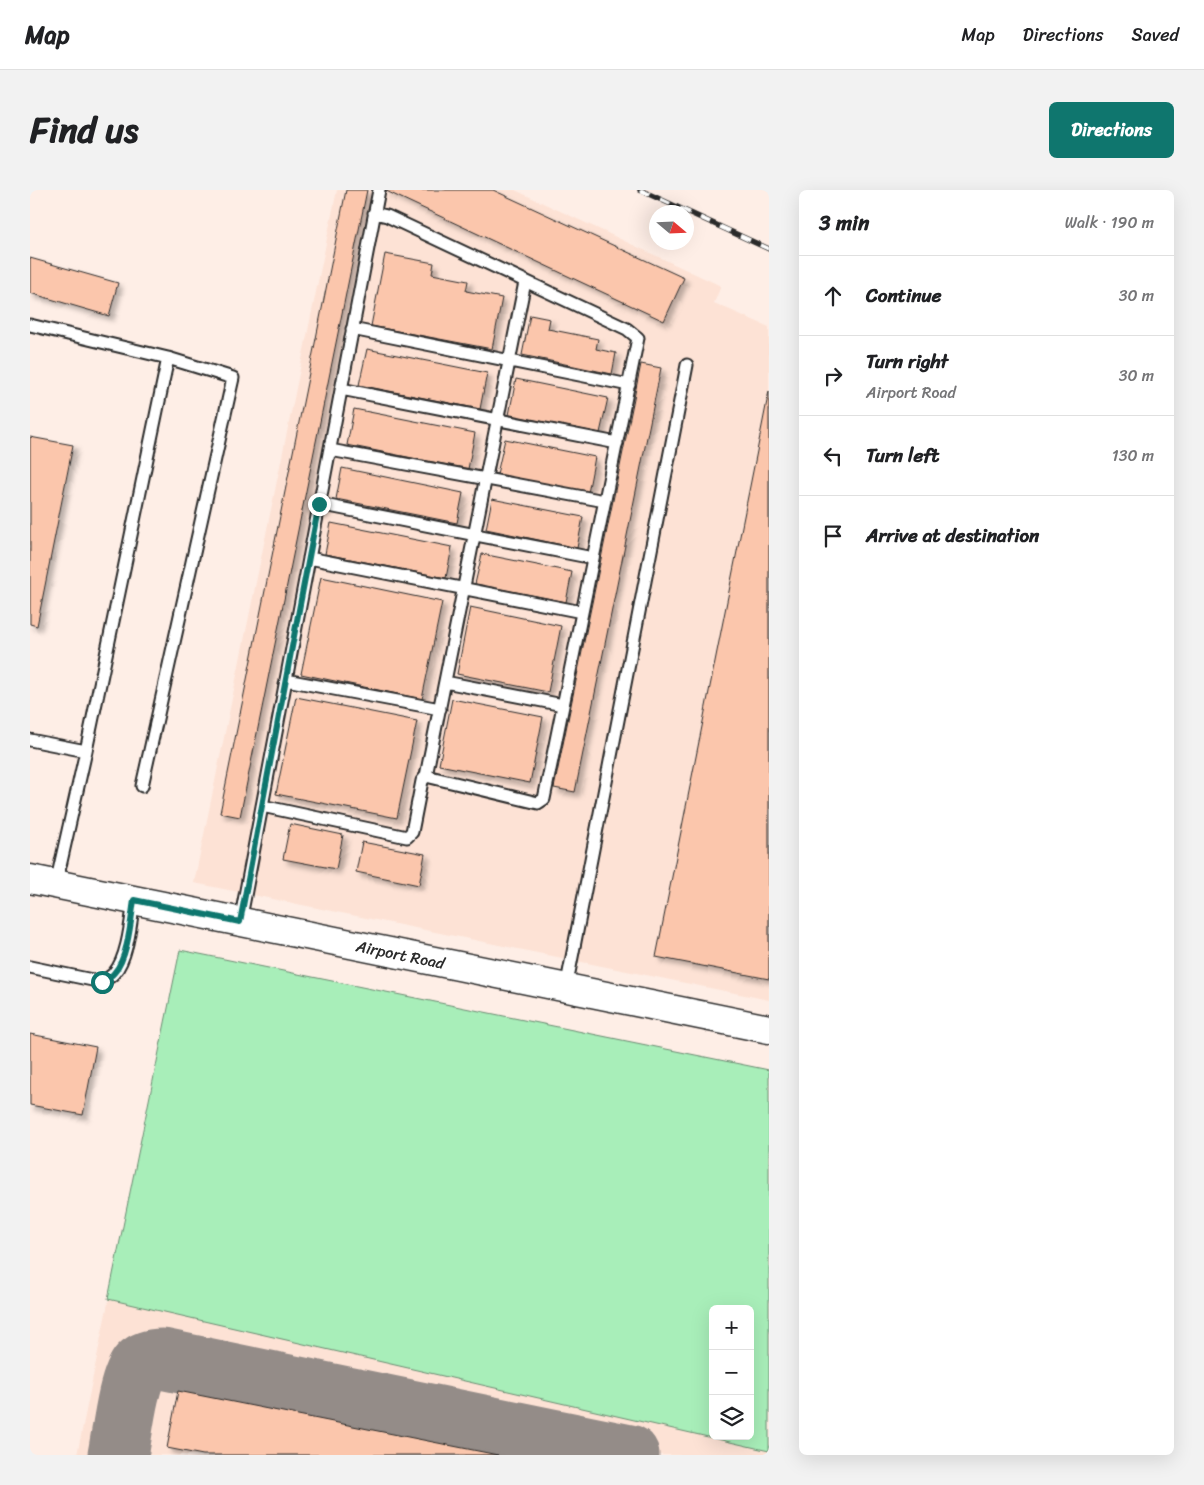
<!DOCTYPE html>
<html lang="en">
<head>
<meta charset="utf-8">
<style>
  body { margin:0; font-family:Sriracha,sans-serif; background:#f2f2f2; color:#202124 }
  .controls { position:absolute; right:15px; bottom:15px; display:grid; overflow:hidden; border-radius:8px; box-shadow:0 5px 20px #0002 }
  .controls button { width:45px; height:45px; display:grid; place-items:center; padding:0; border:0; border-bottom:1px solid #e0e0e0; background:#fff; color:#202124; font:25px sans-serif }
  .compass { position:absolute; left:619px; top:15px; width:45px; height:45px; border-radius:50%; background:#fff; box-shadow:0 5px 20px #0002; rotate:109deg }
  .stop { position:absolute; width:15px; height:15px; margin:-11px; border:4px solid #0f766e; border-radius:50%; background:#fff }
  .stop.end { background:#0f766e; border-color:#fff; box-shadow:0 1px 5px #0008 }
  .list { margin:0; padding:0; list-style:none }
  h2 { display:flex; justify-content:space-between; align-items:center; height:65px; margin:0; padding:0 20px; font-size:21px }
  h2 small { font-size:16px; font-weight:400; color:#757577 }
  .list li { display:grid; grid-template-columns:32px 1fr auto; gap:15px; align-items:center; box-sizing:border-box; height:80px; padding:0 20px; border-top:1px solid #e0e0e0 }
  .list b { display:block; font-size:19px; white-space:nowrap }
  .list p { margin:0; font-size:16px; white-space:nowrap; color:#757577 }
  .list em { font-size:16px; font-style:normal; color:#757577 }
  .icon { flex:none; width:28px; height:28px; fill:none; stroke:currentColor; stroke-width:2; stroke-linecap:round; stroke-linejoin:round }
  .map { position:relative; flex:none; width:739px; height:1265px; overflow:hidden; border-radius:8px }
  header { display:flex; align-items:center; gap:30px; box-sizing:border-box; height:70px; padding:0 25px; background:#fff; border-bottom:1px solid #e0e0e0 }
  header strong { font-size:24px }
  nav { display:flex; gap:28px; margin-inline-start:auto; font-size:18px }
  .intro { display:flex; align-items:center; justify-content:space-between; box-sizing:border-box; height:120px; padding:0 30px }
  h1 { margin:0; font-size:35px }
  .button { padding:12px 22px; border-radius:8px; background:#0f766e; color:#fff; font-size:18px; font-weight:700 }
  main { display:flex; gap:30px; padding:0 30px }
  aside { flex:1; background:#fff; border-radius:8px; box-shadow:0 5px 20px #0002 }
  .map>svg:first-child { display:block }
  .built { fill:#fde2d5; fill-rule:evenodd }
  .green { fill:#a8eeb9; stroke:#6a8c72; fill-rule:evenodd }
  .lines { fill:none; stroke-linecap:round; stroke-linejoin:round }
  .taxiway { stroke:#948c88; stroke-width:61 }
  .building { fill:#fbc6ac; stroke:#2b2b2b; filter:url(#shadow) }
  .service-casing { stroke:#2b2b2b; stroke-width:15 }
  .tertiary-casing { stroke:#2b2b2b; stroke-width:31 }
  .service { stroke:#fff; stroke-width:11 }
  .tertiary { stroke:#fff; stroke-width:28 }
  .rail-casing { stroke:#2b2b2b; stroke-width:5.5 }
  .rail { stroke:#fff; stroke-width:4; stroke-dasharray:11; stroke-linecap:butt }
  .route { stroke:#0f766e; stroke-width:6 }
  .labels { text-anchor:middle; dominant-baseline:central; stroke-width:5; stroke-linejoin:round; paint-order:stroke }
  .street-label { font-size:16px; fill:#2b2b2b; stroke:#fff }
</style>
</head>
<body>
<header>
<strong>Map</strong>
<nav><a>Map</a><a>Directions</a><a>Saved</a></nav>
</header>
<div class="intro"><h1>Find us</h1><a class="button">Directions</a></div>
<main>
<div class="map">
<svg width="739" height="1265" viewBox="0 0 739 1265">
  <defs>
    <filter id="shadow"><feDropShadow dx="4.5" dy="4.5" stdDeviation="2.5" flood-color="#0004"/></filter>
  </defs>
  <rect width="100%" height="100%" fill="#feeee6"/>
  <filter id="ink" filterUnits="userSpaceOnUse"><feTurbulence type="fractalNoise" baseFrequency=".02" numOctaves="2"/><feDisplacementMap in="SourceGraphic" scale="10" xChannelSelector="R" yChannelSelector="G"/><feConvolveMatrix kernelMatrix="1 2 1 2 8 2 1 2 1" color-interpolation-filters="sRGB"/></filter>
  <g filter="url(#ink)">
    <path class="built" d="M307,0H485L691,96L684,113L739,137V810L164,693Z
      M150,760L739,880V1265H47ZM683,1119H720V1246H683Z"/>
    <path class="green" d="M150,760L739,880V1261L78,1109ZM683,1119H720V1246H683Z"/>
    <g class="lines">
      <path class="taxiway" d="M88,1265C92,1246 98,1189 110,1176C116,1170 124,1169 132,1169L599,1265"/>
    </g>
    <path class="building" d="M316,0H337L210,627L190,623Z
      M354,0H463L654,88L634,131Z
      M355,64L404,73L402,84L438,91L436,101L472,108L462,159L341,136Z
      M0,68L88,93L79,126L0,103Z
      M500,125L520,129L518,139L568,149L566,159L586,163L582,184L492,165Z
      M337,159L457,183L450,219L329,195Z
      M611,174L631,178L545,602L524,598Z
      M486,189L578,208L570,243L479,225Z
      M739,201V789L626,767Z
      M324,219L445,243L438,279L317,255Z
      M0,247L43,255L7,436L0,434Z
      M475,249L565,267L558,303L467,284Z
      M312,278L433,303L427,333L306,309Z
      M462,309L553,327L547,358L456,339Z
      M301,333L422,357L416,388L295,364Z
      M452,364L542,382L536,412L445,394Z
      M291,387L412,412L392,509L271,484Z
      M440,417L531,436L518,502L427,484Z
      M266,507L387,531L367,628L246,604Z
      M422,509L513,527L500,593L409,575Z
      M260,634L313,645L306,679L253,669Z
      M332,652L395,664L389,695L326,682Z
      M0,844L66,857L53,925L0,915Z
      M148,1201L468,1265H173L137,1258Z"/>
    <g class="lines">
      <g class="service-casing">
        <path id="service" d="M0,135L138,168L56,561L26,694
          M322,139L599,195
          M311,199L587,253
          M300,260L575,311
          M289,314L563,368
          M279,368L552,422
          M256,490L410,519
          M415,492L533,515
          M0,550L56,561
          M396,586L495,92
          M112,596L203,188L138,168
          M232,616L377,647L382,642L392,591L396,586L508,613L514,609L608,148L597,139L357,26L344,23
          M210,732L349,0
          M0,777L72,792C76,789 81,787 84,783C98,768 101,730 104,710
          M536,798L657,175"/>
      </g>
      <g class="tertiary-casing">
        <g id="tertiary">
          <path id="s1" d="M0,689L739,839"/>
        </g>
      </g>
      <use href="#service" class="service"/>
      <use href="#tertiary" class="tertiary"/>
      <g class="rail-casing">
        <path id="rail" d="M610,0L739,59"/>
      </g>
      <use href="#rail" class="rail"/>
    </g>
  </g>
  <g class="lines" filter="url(#ink)">
    <path class="route" d="M72,792C76,789 81,787 84,783C98,768 101,730 104,710L210,732L289,314"/>
  </g>
  <g class="labels">
    <g class="street-label">
      <text stroke="none"><textPath href="#s1" startOffset="378">Airport Road</textPath></text>
    </g>
  </g>
</svg>
<div class="controls">
<button>+</button>
<button>−</button>
<button><svg class="icon" aria-label="layers" viewBox="0 0 24 24"><path d="M12 4l9 5-9 5-9-5zM3 14l9 5 9-5"/></svg></button>
</div>
<svg class="compass" viewBox="-18 -18 36 36"><path d="M0-13l5 13h-10z" fill="#e53935"/><path d="M0 13l5-13h-10z" fill="#757577"/></svg>
<div class="stop" style="left:72px;top:792px"></div>
<div class="stop end" style="left:289px;top:314px"></div>
</div>
<aside>
<h2>3 min<small>Walk · 190 m</small></h2>
<ul class="list">
<li><svg class="icon" aria-label="ahead" viewBox="0 0 24 24"><path d="M12 20V5M6 11l6-6 6 6"/></svg><div><b>Continue</b></div><em>30 m</em></li>
<li><svg class="icon" aria-label="right" viewBox="0 0 24 24"><path d="M7 20v-9h11M14 6l5 5-5 5"/></svg><div><b>Turn right</b><p>Airport Road</p></div><em>30 m</em></li>
<li><svg class="icon" aria-label="left" viewBox="0 0 24 24"><path d="M17 20v-9H6M10 6l-5 5 5 5"/></svg><div><b>Turn left</b></div><em>130 m</em></li>
<li><svg class="icon" aria-label="arrive" viewBox="0 0 24 24"><path d="M6 21V4h12l-3 4 3 4H6"/></svg><div><b>Arrive at destination</b></div></li>
</ul>
</aside>
</main>
</body>
</html>
